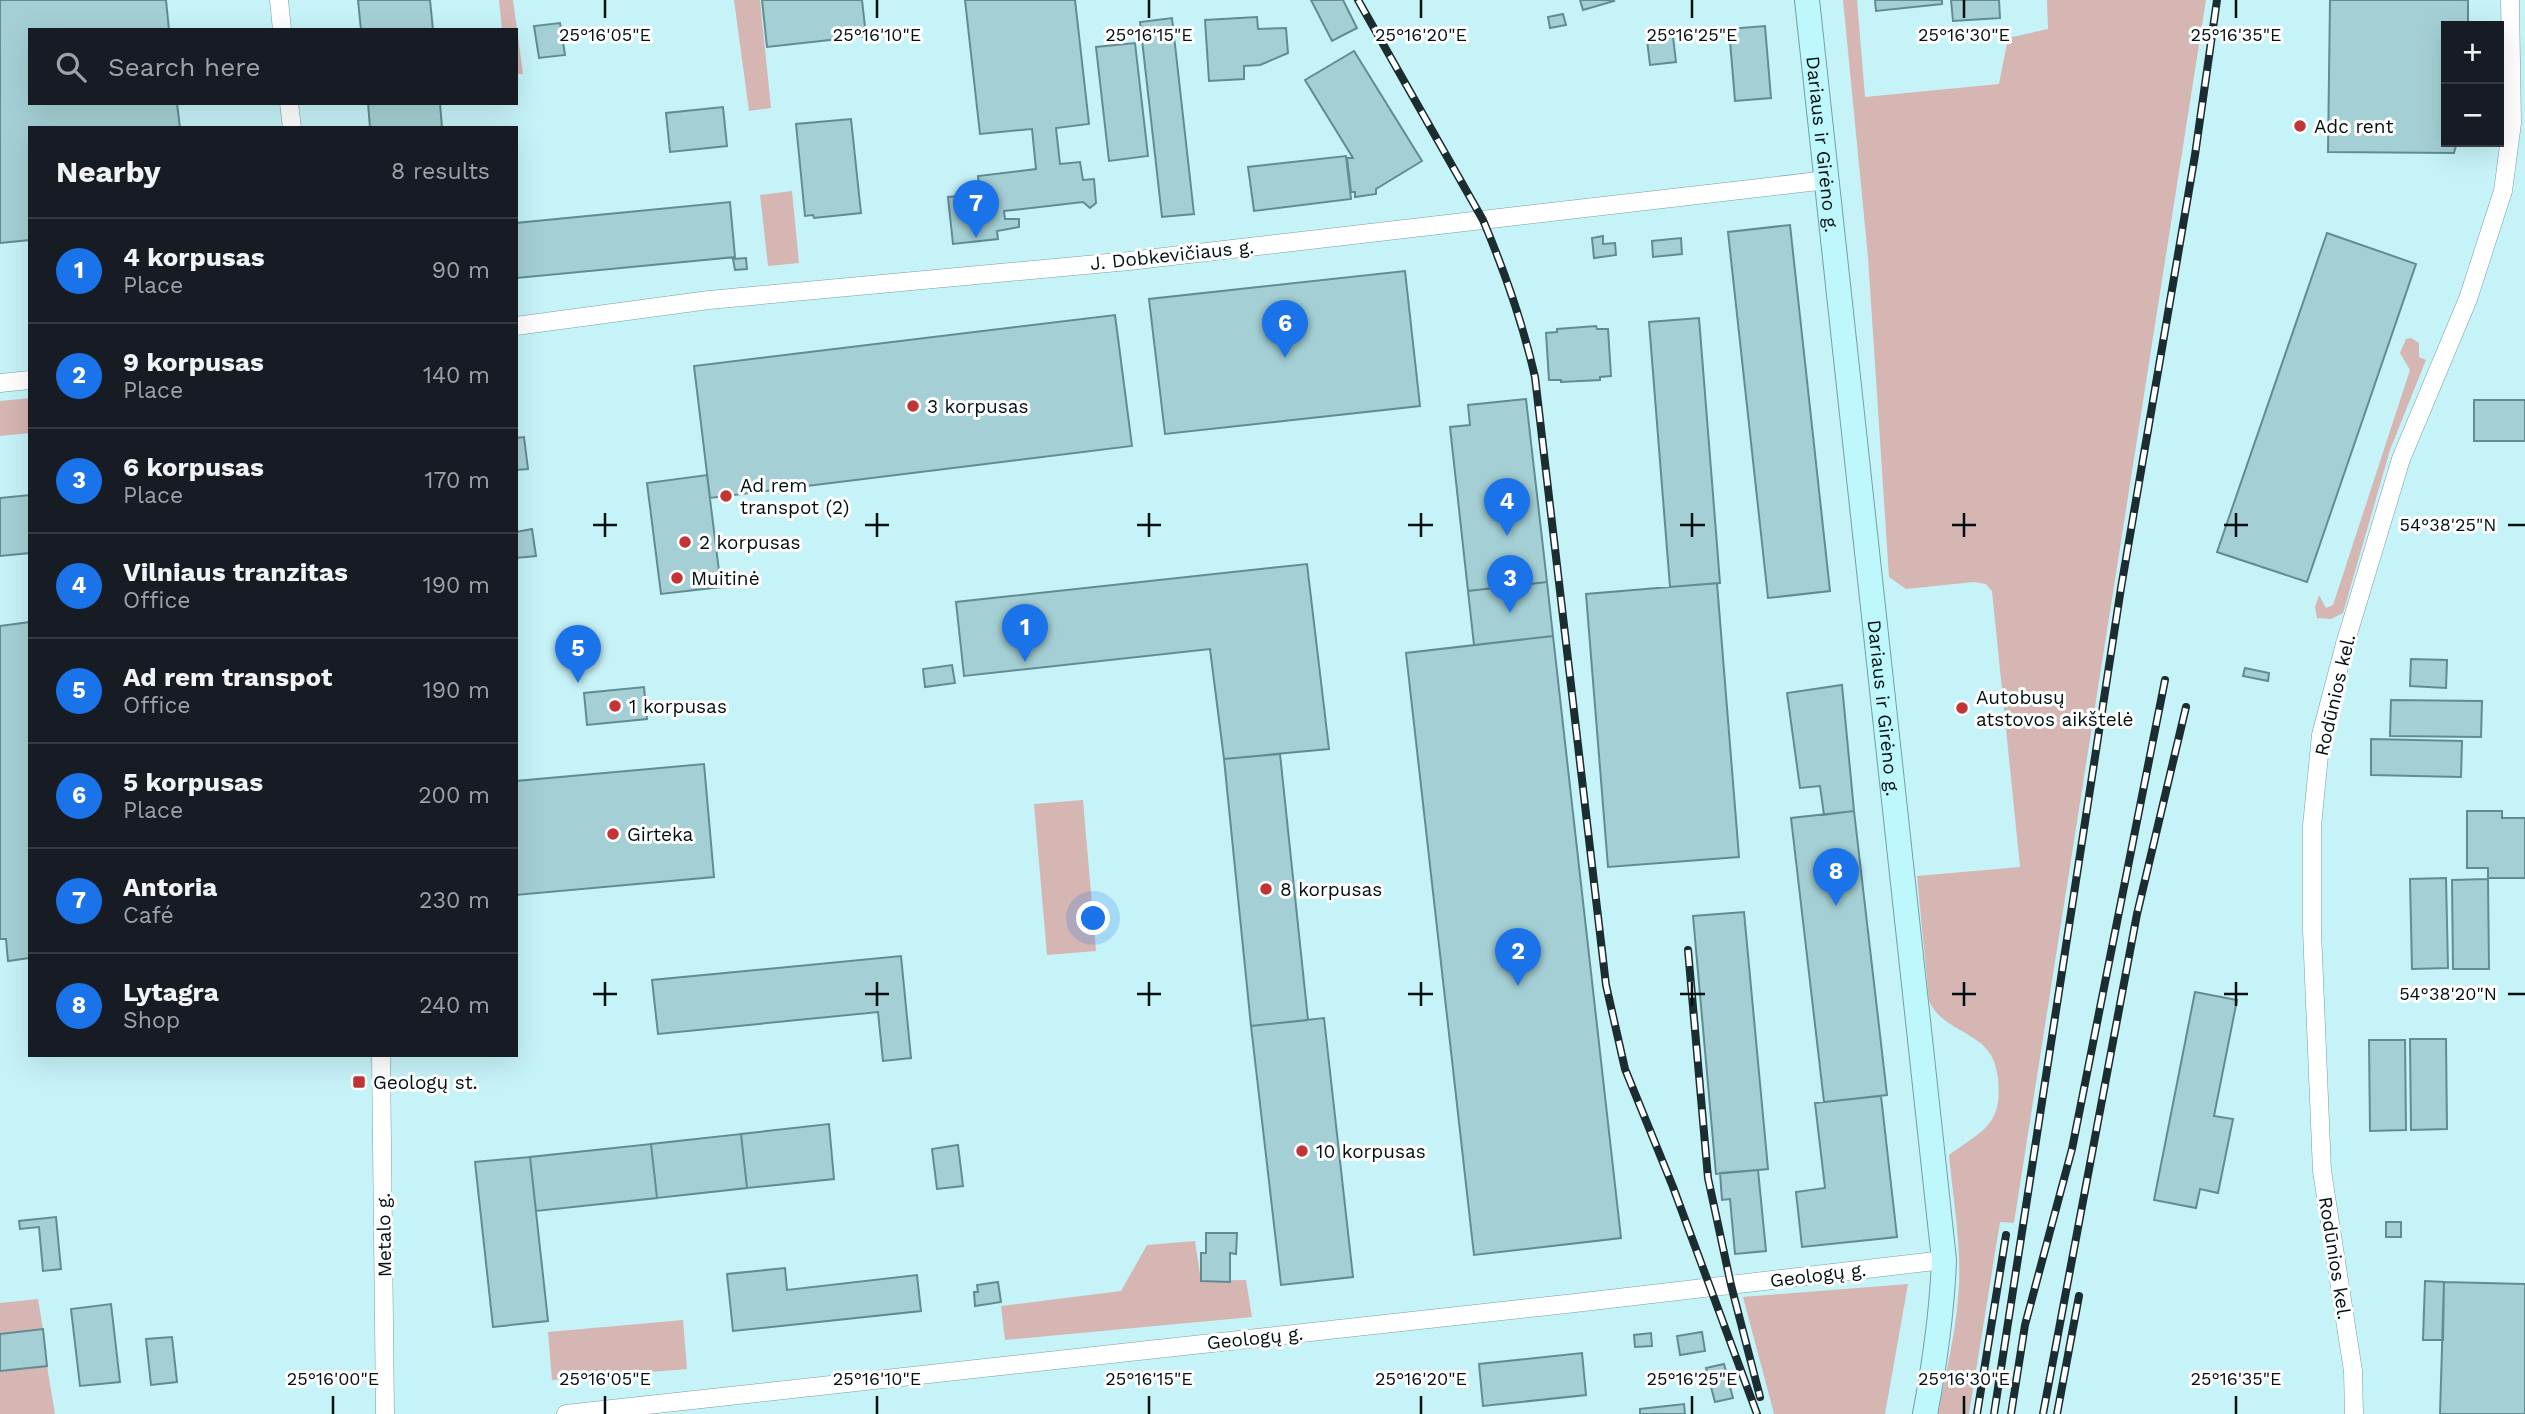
<!DOCTYPE html>
<html lang="en">
<head>
<meta charset="utf-8">
<style>
  body { margin:0; font-family:"Work Sans",sans-serif; background:#20242c; color:#f1f3f6 }
  .controls { position:absolute; right:21px; top:21px; display:grid; overflow:hidden; border-radius:0px; box-shadow:0 7px 28px #0002 }
  .controls button { width:63px; height:63px; display:grid; place-items:center; padding:0; border:0; border-bottom:2px solid #363941; background:#171b24; color:#f1f3f6; font:35px sans-serif }
  .you { position:absolute; left:1094px; top:919px; width:24px; height:24px; margin:-18px; border:5px solid #fff; border-radius:50%; background:#1a73e8; box-shadow:0 0 0 10px #1a73e833 }
  .badge { display:grid; place-items:center; width:46px; height:46px; border-radius:50%; background:#1a73e8; color:#fff; font-size:23px; font-weight:700 }
  .pin { position:absolute; translate:-50% -58px; filter:drop-shadow(0 2px 4px #0008) }
  .pin::after { content:''; position:absolute; top:37px; width:24px; height:21px; background:inherit; clip-path:polygon(0 0,100% 0,50% 100%) }
  .list { margin:0; padding:0; list-style:none }
  h2 { display:flex; justify-content:space-between; align-items:center; height:91px; margin:0; padding:0 28px; font-size:30px }
  h2 small { font-size:23px; font-weight:400; color:#9ea1a6 }
  .list li { display:grid; grid-template-columns:46px 1fr auto; gap:21px; align-items:center; box-sizing:border-box; height:105px; padding:0 28px; border-top:2px solid #363941 }
  .list b { display:block; font-size:26px; white-space:nowrap }
  .list p { margin:0; font-size:23px; white-space:nowrap; color:#9ea1a6 }
  .list em { font-size:23px; font-style:normal; color:#9ea1a6 }
  .icon { flex:none; width:38px; height:38px; fill:none; stroke:currentColor; stroke-width:2; stroke-linecap:round; stroke-linejoin:round }
  .map { position:relative; flex:none; width:2525px; height:1414px; overflow:hidden }
  .search { position:absolute; background:#171b24; box-shadow:0 7px 28px #0002; left:28px; top:28px; width:490px; height:77px; display:flex; align-items:center; gap:18px; box-sizing:border-box; padding:0 24px; border-radius:0px; color:#9ea1a6; font-size:26px }
  .panel { position:absolute; background:#171b24; box-shadow:0 7px 28px #0002; left:28px; top:126px; width:490px; height:931px; border-radius:0px }
  .map>svg:first-child { display:block }
  .green { fill:#d5b6b3 }
  .building { fill:#a4d0d5; stroke:#628c91; stroke-width:2 }
  .lines { fill:none; stroke-linecap:round; stroke-linejoin:round }
  .street-casing { stroke:#759fa4; stroke-width:19 }
  .secondary-casing { stroke:#759fa4; stroke-width:26 }
  .street { stroke:#fff; stroke-width:18 }
  .secondary { stroke:#bef8fd; stroke-width:24 }
  .rail-casing { stroke:#1b2d30; stroke-width:8 }
  .rail { stroke:#fff; stroke-width:5; stroke-dasharray:16; stroke-linecap:butt }
  .ticks { fill:none; stroke:#021012; stroke-width:2.5 }
  .poi-dot { fill:#c33437; stroke:#fff; stroke-width:2.5 }
  .labels { text-anchor:middle; dominant-baseline:central; stroke-width:6; stroke-linejoin:round; paint-order:stroke }
  .poi-label { font-size:19px; fill:#021012; stroke:#fff; text-anchor:start }
  .street-label { font-size:19px; fill:#021012; stroke:#fff }
  .ticks-label { font-size:18px; text-anchor:middle; fill:#021012; stroke:#fff; stroke-width:6; stroke-linejoin:round; paint-order:stroke }
</style>
</head>
<body>
<div class="map">
<svg width="2525" height="1414" viewBox="0 0 2525 1414">
  <rect width="100%" height="100%" fill="#c6f3f8"/>
  <path class="green" d="M499,0H513L523,74H516V30H502Z
    M734,0H760L771,108L749,111Z
    M1843,0H1857L1865,97L1999,84L2008,38L2048,29L2047,0H2206L2014,1223L2000,1222L1969,1414H1938C1946,1372 1957,1328 1959,1285C1961,1242 1953,1198 1949,1155C1982,1131 2003,1125 1998,1079C1996,1063 1992,1052 1979,1042C1961,1028 1939,1023 1929,1001L1917,876L2020,867L1992,591L1986,584L1974,582L1906,589L1889,577L1868,257Z
    M792,191L799,263L768,266L760,195Z
    M2411,338L2419,343V357L2426,360L2390,450L2343,613L2331,619L2317,618L2315,607L2319,595L2326,608L2333,605L2410,370L2400,353L2406,339Z
    M30,398V433L0,436V401Z
    M1083,800L1096,951L1047,955L1034,804Z
    M1195,1241L1201,1281L1246,1280L1252,1317L1005,1340L1001,1306L1121,1291L1147,1245Z
    M1908,1284L1885,1414H1774L1743,1297Z
    M38,1299L43,1329L0,1334V1303Z
    M683,1320L687,1369L552,1380L548,1332Z
    M47,1366L55,1414H0V1371Z"/>
  <path class="building" d="M0,0H166L169,30H30V103H177L180,128H30V240L0,243Z
    M358,0H430L433,30H361Z
    M762,0H862L866,36L767,47Z
    M965,0H1075L1089,124L1056,128L1060,164L1080,162L1083,180L1094,179L1096,203L1090,208L1083,202L1004,211L1005,219H1019V227L997,231L998,239L953,244L948,197L980,194L978,176L1036,169L1032,129L980,134Z
    M1311,0H1343L1357,28L1332,41Z
    M1580,0H1613L1614,1L1583,10Z
    M1875,0H1942V4L1876,11Z
    M1951,0H1999L2000,18L1953,21Z
    M2330,0H2468V26H2446V142H2457L2454,153L2328,152Z
    M1563,14L1566,25L1550,28L1548,17Z
    M1257,17L1258,29L1286,28L1288,53L1260,65L1244,66V79L1209,81L1205,20Z
    M1172,18L1194,214L1162,217L1140,22Z
    M560,23L565,55L539,58L534,26Z
    M1765,26L1771,98L1735,101L1729,29Z
    M1673,37L1676,62L1650,65L1647,40Z
    M1135,43L1148,156L1109,161L1096,47Z
    M1354,51L1422,161L1376,189V194L1355,197V192H1351L1347,158H1353L1305,80Z
    M368,103H440L442,128H370Z
    M723,107L727,146L670,152L666,113Z
    M851,119L861,213L814,218L813,215L805,216L796,124Z
    M1346,156L1351,199L1254,211L1248,167Z
    M730,202L735,257L517,278L516,223Z
    M1790,225L1830,591L1768,598L1728,232Z
    M2327,233L2416,264L2307,582L2217,552Z
    M1603,236V244L1615,243L1616,255L1594,258L1592,238Z
    M1681,238L1682,254L1653,257L1652,241Z
    M746,258L747,269L735,270L733,259Z
    M1405,271L1420,406L1165,434L1149,299Z
    M1115,315L1132,446L710,498L694,366Z
    M1699,318L1720,583L1670,587L1649,322Z
    M1596,326L1597,329H1608L1611,376L1600,377V380L1561,382V380H1549L1546,333L1557,332V329Z
    M1526,399L1547,582L1468,591L1450,427L1470,425L1468,405Z
    M2474,400H2525V441H2474Z
    M524,437L528,469L516,470V438Z
    M707,475L721,587L661,594L647,483Z
    M30,495V553L0,556V498Z
    M532,529L536,556L516,558V532Z
    M1307,564L1329,749L1224,759L1210,649L964,676L956,602Z
    M1547,582L1553,636L1474,645L1468,591Z
    M1717,583L1739,857L1608,867L1586,594Z
    M30,622V958L8,961L6,939H0V626Z
    M1553,636L1621,1238L1474,1255L1406,653Z
    M2411,659L2447,660L2446,688L2410,686Z
    M952,665L955,683L925,687L923,669Z
    M2245,668L2269,673L2268,681L2243,676Z
    M1842,685L1854,811L1824,815L1820,786L1800,788L1787,693Z
    M644,687L647,719L587,725L584,693Z
    M2391,700L2482,701L2481,737L2390,736Z
    M2371,739L2462,741L2461,777L2371,775Z
    M1280,754L1308,1020L1251,1026L1224,759Z
    M704,764L714,877L516,895V781Z
    M1854,811L1887,1095L1824,1102L1791,818Z
    M2467,811H2502V818H2525V878H2488V868H2467Z
    M2446,878L2448,968L2412,969L2410,879Z
    M2488,879L2489,969H2453L2452,880Z
    M1744,912L1768,1169L1716,1174L1693,916Z
    M901,956L911,1058L883,1061L878,1012L658,1034L652,980Z
    M2195,992L2237,1000L2214,1116L2233,1119L2218,1193L2200,1189L2196,1208L2154,1200Z
    M1324,1018L1353,1277L1281,1285L1251,1026Z
    M2410,1039H2446L2447,1129L2411,1130Z
    M2369,1040H2405L2406,1130L2370,1131Z
    M1881,1096L1897,1237L1802,1247L1796,1192L1825,1188L1815,1103Z
    M829,1124L834,1179L747,1188L741,1134Z
    M741,1134L747,1188L657,1198L651,1144Z
    M651,1144L657,1198L536,1211L530,1157Z
    M958,1145L963,1186L937,1189L932,1149Z
    M530,1157L548,1321L493,1327L475,1162Z
    M1758,1170L1766,1251L1735,1254L1730,1199L1722,1200L1720,1173Z
    M56,1217L61,1269L43,1271L39,1227L20,1229L19,1221Z
    M2386,1222H2401V1237H2386Z
    M1206,1233H1237L1236,1254L1230,1253V1282L1201,1281V1253H1206Z
    M785,1268L787,1290L917,1275L921,1311L733,1331L727,1274Z
    M2425,1281L2444,1282L2443,1340H2423Z
    M998,1282L1001,1302L975,1306L974,1292H978L977,1285Z
    M2444,1282L2525,1284V1414H2440Z
    M111,1304L120,1382L80,1386L71,1309Z
    M43,1329L47,1366L0,1371V1334Z
    M1702,1332L1705,1351L1680,1355L1677,1336Z
    M1651,1333L1652,1346L1635,1347L1634,1335Z
    M172,1337L177,1382L151,1385L146,1339Z
    M1582,1353L1586,1395L1483,1406L1479,1364Z
    M1724,1364L1733,1398L1715,1402L1706,1368Z
    M1684,1404L1685,1414H1640V1409Z"/>
  <g class="lines">
    <g class="street-casing">
      <path id="street" d="M279,0L282,30
        M289,103L292,128
        M516,326L709,300L1129,261L1827,180
        M0,383L30,380
        M381,1055L385,1414
        M566,1414L1575,1303L1944,1260
        M2354,1414L2353,1371L2322,1171L2312,930V826L2321,735L2345,644L2401,459L2468,299L2503,191L2512,123L2510,0"/>
    </g>
    <g class="secondary-casing">
      <g id="secondary">
        <path id="s1" d="M1807,0L1944,1260C1942,1312 1935,1362 1925,1414"/>
      </g>
    </g>
    <use href="#street" class="street"/>
    <use href="#secondary" class="secondary"/>
    <g class="rail-casing">
      <path id="rail" d="M1358,0L1483,220C1504,270 1523,324 1535,377L1606,985L1625,1069L1673,1187L1757,1414
        M1688,950L1708,1178L1731,1285L1760,1397
        M1977,1414L2006,1235
        M1994,1414L2121,588L2195,155L2217,0
        M2011,1414L2025,1325L2072,1149L2165,680
        M2043,1414L2137,914L2186,707
        M2057,1414L2079,1296"/>
    </g>
    <use href="#rail" class="rail"/>
  </g>
  <path class="ticks" d="M605,0V18M877,0V18M1149,0V18M1421,0V18M1692,0V18M1964,0V18M2236,0V18M605,513V537M877,513V537M1149,513V537M1421,513V537M1692,513V537M1964,513V537M2236,513V537M593,525H617M865,525H889M1137,525H1161M1408,525H1433M1680,525H1705M1952,525H1976M2224,525H2248M2508,525H2525M605,982V1006M877,982V1006M1149,982V1006M1421,982V1006M1692,982V1006M1964,982V1006M2236,982V1006M593,994H617M865,994H889M1137,994H1161M1408,994H1433M1680,994H1705M1952,994H1976M2224,994H2248M2508,994H2525M333,1396V1414M605,1396V1414M877,1396V1414M1149,1396V1414M1421,1396V1414M1692,1396V1414M1964,1396V1414M2236,1396V1414"/>
  <g class="poi-dot">
    <circle cx="2300" cy="126" r="7"/>
    <circle cx="913" cy="406" r="7"/>
    <circle cx="726" cy="496" r="7"/>
    <circle cx="685" cy="542" r="7"/>
    <circle cx="677" cy="578" r="7"/>
    <circle cx="615" cy="706" r="7"/>
    <circle cx="1962" cy="708" r="7"/>
    <circle cx="613" cy="834" r="7"/>
    <circle cx="1266" cy="889" r="7"/>
    <rect x="352" y="1075" width="14" height="14" rx="3.5"/>
    <circle cx="1302" cy="1151" r="7"/>
  </g>
  <g class="labels">
    <g class="poi-label">
      <text x="2314" y="126">Adc rent</text>
      <text x="927" y="406">3 korpusas</text>
      <text x="740" y="485">Ad rem<tspan x="740" dy="22">transpot (2)</tspan></text>
      <text x="699" y="542">2 korpusas</text>
      <text x="691" y="578">Muitinė</text>
      <text x="1976" y="697">Autobusų<tspan x="1976" dy="22">atstovos aikštelė</tspan></text>
      <text x="629" y="706">1 korpusas</text>
      <text x="627" y="834">Girteka</text>
      <text x="1280" y="889">8 korpusas</text>
      <text x="373" y="1082">Geologų st.</text>
      <text x="1316" y="1151">10 korpusas</text>
    </g>
    <g class="street-label">
      <text stroke="none"><textPath href="#s1" startOffset="145">Dariaus ir Girėno g.</textPath></text>
      <text transform="translate(1172 255) rotate(-6)">J. Dobkevičiaus g.</text>
      <text transform="translate(2335 695) rotate(-77)">Rodūnios kel.</text>
      <text stroke="none"><textPath href="#s1" startOffset="712">Dariaus ir Girėno g.</textPath></text>
      <text transform="translate(384 1235) rotate(-91)">Metalo g.</text>
      <text transform="translate(2335 1258) rotate(81)">Rodūnios kel.</text>
      <text transform="translate(1818 1275) rotate(-7)">Geologų g.</text>
      <text transform="translate(1255 1338) rotate(-6)">Geologų g.</text>
    </g>
  </g>
  <g class="ticks-label">
    <text x="605" y="41">25°16'05"E</text>
    <text x="877" y="41">25°16'10"E</text>
    <text x="1149" y="41">25°16'15"E</text>
    <text x="1421" y="41">25°16'20"E</text>
    <text x="1692" y="41">25°16'25"E</text>
    <text x="1964" y="41">25°16'30"E</text>
    <text x="2236" y="41">25°16'35"E</text>
    <text x="2448" y="531">54°38'25"N</text>
    <text x="2448" y="1000">54°38'20"N</text>
    <text x="333" y="1385">25°16'00"E</text>
    <text x="605" y="1385">25°16'05"E</text>
    <text x="877" y="1385">25°16'10"E</text>
    <text x="1149" y="1385">25°16'15"E</text>
    <text x="1421" y="1385">25°16'20"E</text>
    <text x="1692" y="1385">25°16'25"E</text>
    <text x="1964" y="1385">25°16'30"E</text>
    <text x="2236" y="1385">25°16'35"E</text>
  </g>
</svg>
<div class="controls">
<button>+</button>
<button>−</button>
</div>
<div class="you"></div>
<div class="pin badge" style="left:1025px;top:662px">1</div>
<div class="pin badge" style="left:1518px;top:986px">2</div>
<div class="pin badge" style="left:1510px;top:613px">3</div>
<div class="pin badge" style="left:1507px;top:536px">4</div>
<div class="pin badge" style="left:578px;top:683px">5</div>
<div class="pin badge" style="left:1285px;top:358px">6</div>
<div class="pin badge" style="left:976px;top:238px">7</div>
<div class="pin badge" style="left:1836px;top:906px">8</div>
<div class="search"><svg class="icon" aria-label="search" viewBox="0 0 24 24"><circle cx="10" cy="10" r="6"/><path d="M15 15l6 6"/></svg>Search here</div>
<section class="panel">
<h2>Nearby<small>8 results</small></h2>
<ul class="list">
<li><span class="badge">1</span><div><b>4 korpusas</b><p>Place</p></div><em>90 m</em></li>
<li><span class="badge">2</span><div><b>9 korpusas</b><p>Place</p></div><em>140 m</em></li>
<li><span class="badge">3</span><div><b>6 korpusas</b><p>Place</p></div><em>170 m</em></li>
<li><span class="badge">4</span><div><b>Vilniaus tranzitas</b><p>Office</p></div><em>190 m</em></li>
<li><span class="badge">5</span><div><b>Ad rem transpot</b><p>Office</p></div><em>190 m</em></li>
<li><span class="badge">6</span><div><b>5 korpusas</b><p>Place</p></div><em>200 m</em></li>
<li><span class="badge">7</span><div><b>Antoria</b><p>Café</p></div><em>230 m</em></li>
<li><span class="badge">8</span><div><b>Lytagra</b><p>Shop</p></div><em>240 m</em></li>
</ul>
</section>
</div>
</body>
</html>
